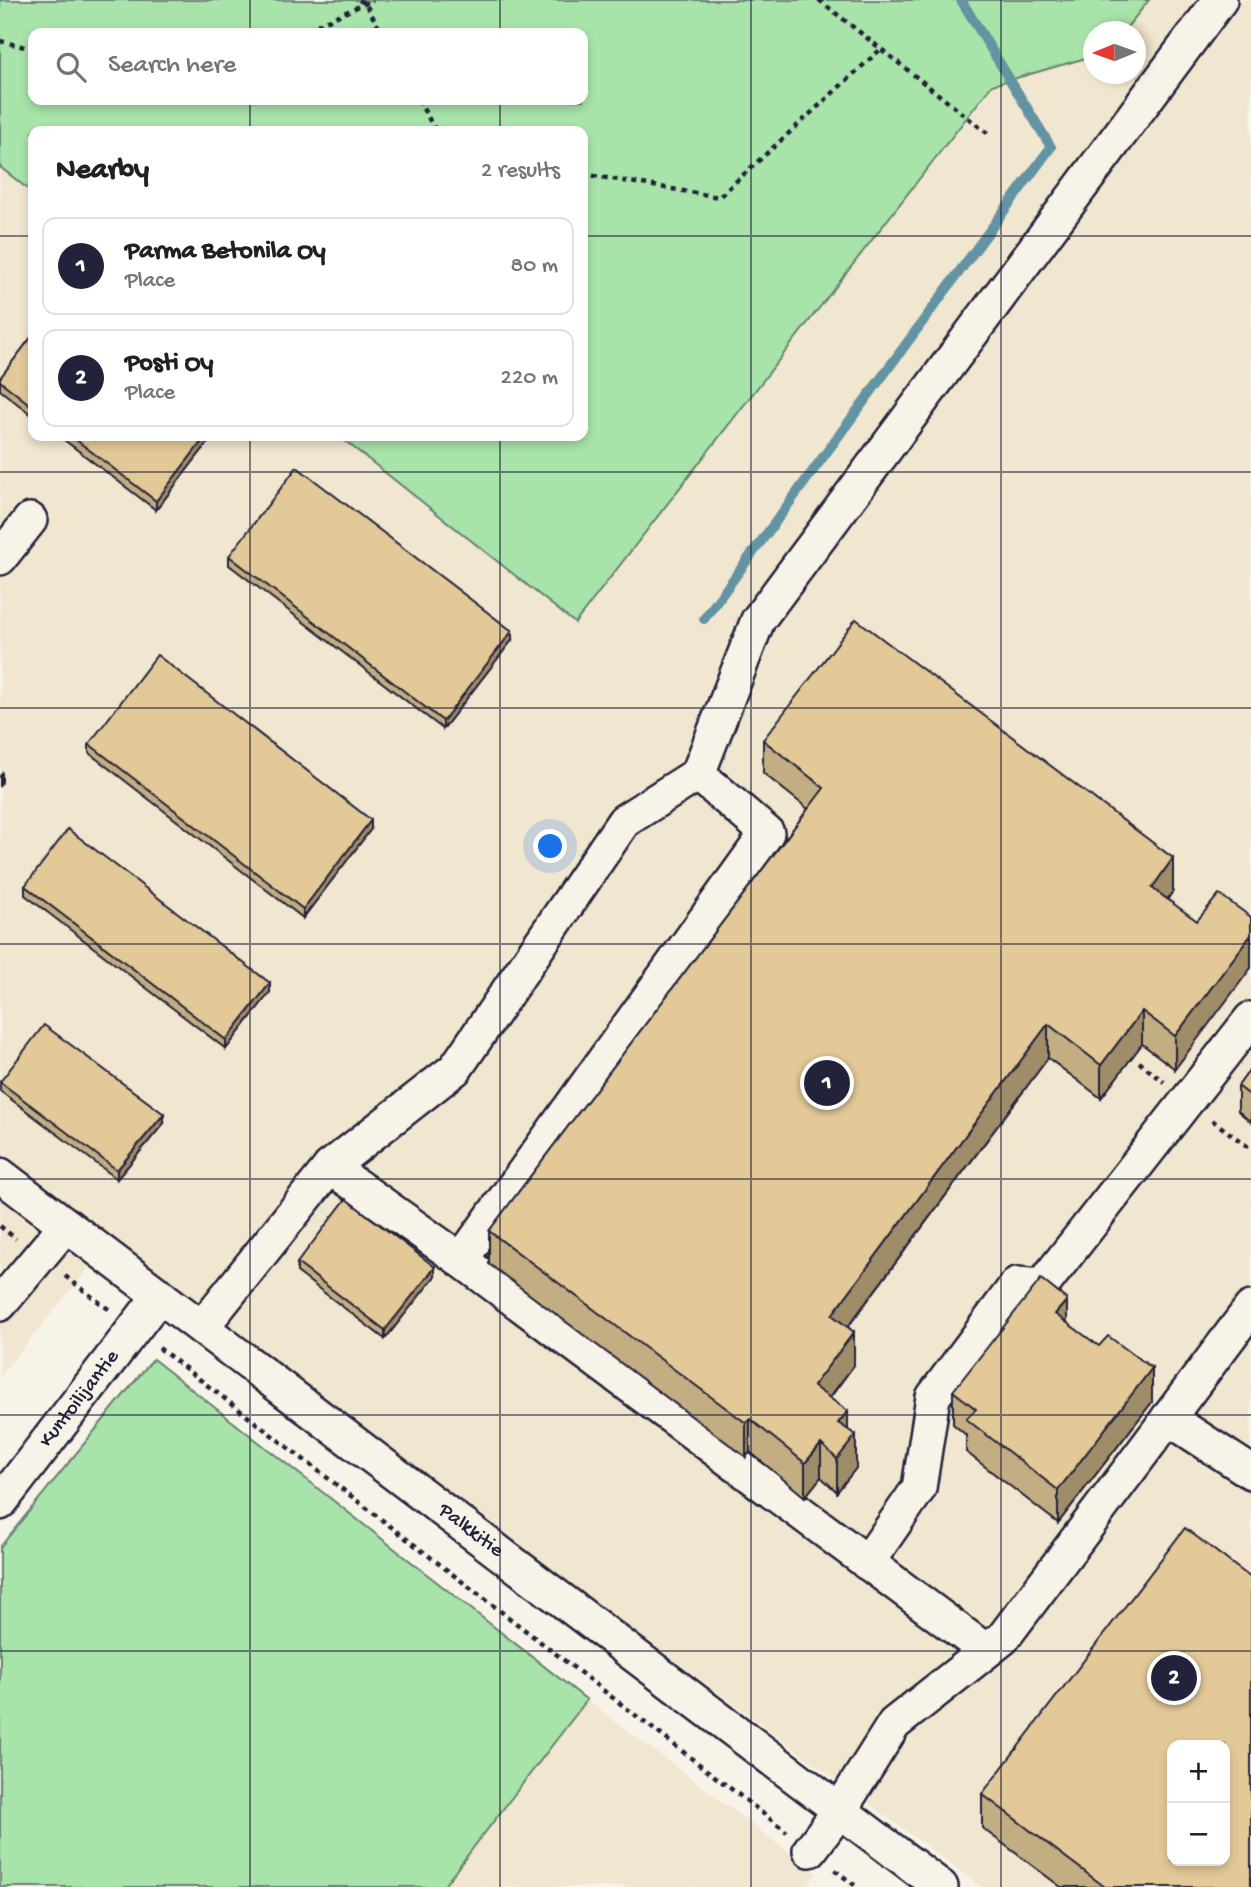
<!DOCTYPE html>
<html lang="en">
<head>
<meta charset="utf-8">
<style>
  body { margin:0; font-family:"Gochi Hand",sans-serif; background:#f6f6f6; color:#202124 }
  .controls { position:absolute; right:21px; bottom:21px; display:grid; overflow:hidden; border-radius:14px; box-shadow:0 4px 10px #0003 }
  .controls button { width:63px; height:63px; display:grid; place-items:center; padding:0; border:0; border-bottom:2px solid #e0e0e0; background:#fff; color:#202124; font:35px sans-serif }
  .compass { position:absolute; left:1083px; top:21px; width:63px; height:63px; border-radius:50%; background:#fff; box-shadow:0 4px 10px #0003; rotate:269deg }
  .you { position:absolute; left:551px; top:847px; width:24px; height:24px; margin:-18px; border:5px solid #fff; border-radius:50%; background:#1a73e8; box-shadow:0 0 0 10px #1a73e833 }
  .badge { display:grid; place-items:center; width:46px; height:46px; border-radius:50%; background:#22223b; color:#fff; font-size:23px; font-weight:700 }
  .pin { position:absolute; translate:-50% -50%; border:4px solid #fff; box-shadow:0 2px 7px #0006 }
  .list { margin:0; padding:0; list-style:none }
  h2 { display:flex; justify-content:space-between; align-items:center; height:91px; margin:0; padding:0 28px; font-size:30px }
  h2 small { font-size:23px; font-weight:400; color:#757577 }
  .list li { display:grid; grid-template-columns:46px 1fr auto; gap:21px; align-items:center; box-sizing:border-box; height:98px; margin:0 14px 14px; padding:0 14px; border:2px solid #e0e0e0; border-radius:14px }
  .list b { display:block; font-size:26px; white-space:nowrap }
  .list p { margin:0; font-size:23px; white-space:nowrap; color:#757577 }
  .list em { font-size:23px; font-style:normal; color:#757577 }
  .icon { flex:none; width:38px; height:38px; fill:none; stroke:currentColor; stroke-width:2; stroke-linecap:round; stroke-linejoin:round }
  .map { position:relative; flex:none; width:1251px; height:1887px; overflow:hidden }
  .search { position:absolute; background:#fff; box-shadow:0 4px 10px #0003; left:28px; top:28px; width:560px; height:77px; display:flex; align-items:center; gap:18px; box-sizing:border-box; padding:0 24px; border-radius:14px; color:#757577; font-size:26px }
  .panel { position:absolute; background:#fff; box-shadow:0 4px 10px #0003; left:28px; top:126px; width:560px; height:315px; border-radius:14px }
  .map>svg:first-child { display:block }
  .built { fill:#f1e6d0; fill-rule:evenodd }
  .green { fill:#a8e3a9; stroke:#658272; stroke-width:2; fill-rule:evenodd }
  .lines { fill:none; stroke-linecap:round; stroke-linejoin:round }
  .stream { stroke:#6394a3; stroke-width:10 }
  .minor-casing { stroke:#22223b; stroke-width:38 }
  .path { stroke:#22223b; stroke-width:4.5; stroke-dasharray:5 5; stroke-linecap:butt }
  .minor { stroke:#f7f3e8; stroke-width:33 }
  .wall { fill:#c3ad83; stroke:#22223b; stroke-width:2 }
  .shaded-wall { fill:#9f8d6a; stroke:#22223b; stroke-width:2 }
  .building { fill:#e3c998; stroke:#22223b; stroke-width:2; fill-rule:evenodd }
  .grid { fill:none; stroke:#22223b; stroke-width:2; stroke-opacity:0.55 }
  .labels { text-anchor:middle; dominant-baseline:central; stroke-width:6; stroke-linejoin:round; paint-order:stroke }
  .street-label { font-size:21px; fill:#22223b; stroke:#f7f3e8 }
</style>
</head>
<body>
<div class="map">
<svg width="1251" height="1887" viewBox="0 0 1251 1887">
  <rect width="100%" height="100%" fill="#f7f3e8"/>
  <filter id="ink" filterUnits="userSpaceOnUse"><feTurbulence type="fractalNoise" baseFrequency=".0143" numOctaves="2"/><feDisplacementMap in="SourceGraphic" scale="14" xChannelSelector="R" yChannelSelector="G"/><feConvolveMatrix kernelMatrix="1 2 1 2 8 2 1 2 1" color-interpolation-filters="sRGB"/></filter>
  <g filter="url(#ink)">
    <path class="built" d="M1149,0H1251V1887H982L109,1244L0,1376V167L33,193V436H339L575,623L993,85L1093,56L1094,74H1136V32L1124,31ZM1172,1745H1225V1861H1172Z
      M587,1700L816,1873L807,1887H443Z"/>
    <path class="green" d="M0,0H1149L1124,31L1094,32L1093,56L992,85L575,623L339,436H583V131H33V193L0,167ZM33,33H583V100H33Z
      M153,1359L587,1700L443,1887H0V1547Z"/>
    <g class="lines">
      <path class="stream" d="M704,619L1051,147L961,0"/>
      <g class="minor-casing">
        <g id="minor">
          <path d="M0,558L30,520"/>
          <path d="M330,1167L455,1069L624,821L698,774"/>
          <path id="s1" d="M0,1175L941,1887"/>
          <path d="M461,1260L985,1650"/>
          <path d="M0,1304L66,1225"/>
          <path d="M202,1327L330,1167L461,1260L767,833L698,774L758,620L1220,0"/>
          <path d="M1168,1418L1251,1472"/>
          <path id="s2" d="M0,1503L160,1295"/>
          <path d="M867,1563L919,1488L933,1397L1017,1284L1042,1286L1251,1019"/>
          <path d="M810,1850L840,1810L894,1724L1003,1638L1251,1308"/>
        </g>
      </g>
      <path class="path" d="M359,0L365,3L382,33
        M819,0L991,136
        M299,33L373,0
        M0,41L33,49
        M418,100L436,131
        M583,174L719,197L881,49
        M1139,1062L1164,1082
        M1212,1120L1251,1149
        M0,1226L16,1239
        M65,1276L111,1311
        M159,1348L787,1832
        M835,1870L857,1887"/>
      <use href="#minor" class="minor"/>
    </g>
    <path class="wall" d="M33,335V416L0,390V378Z
      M59,436H213L156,510Z
      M229,556L512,640L443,729L229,565Z
      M763,740L1173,891L1167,900L1197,921L1175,1069L1142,1044L1101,1098L1048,1058L848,1327L854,1365L830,1398L848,1430L856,1468L837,1492L821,1477L805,1497L750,1452L746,1457L489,1264V1231L808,809L763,773Z
      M89,744L371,829L303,918L89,753Z
      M25,886L270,992L226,1049L25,895Z
      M1251,1068V1122L1238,1111V1086Z
      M0,1081L164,1123L117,1179L0,1091Z
      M297,1263L435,1276L385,1339L297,1272Z
      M1067,1323L1152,1402L1058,1523L966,1452V1435L953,1424V1391Z
      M982,1794L1251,1887H1061L982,1828Z"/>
    <path class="shaded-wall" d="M206,436H213L156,510V501Z
      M512,631V640L443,729V721Z
      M2,773V782L0,785V776Z
      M371,820V829L303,918V909Z
      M1173,858V891L1152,921V888Z
      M1251,935V968L1175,1069V1036Z
      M270,983V992L226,1049V1040Z
      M1142,1011V1044L1101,1098V1065Z
      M1048,1024V1058L832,1348V1315Z
      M164,1114V1123L117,1179V1170Z
      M435,1267V1276L385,1339V1330Z
      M1067,1300V1333L1055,1314Z
      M854,1332V1365L813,1419V1386Z
      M1152,1368V1402L1058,1523V1490Z
      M848,1411V1444L838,1423Z
      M750,1419V1452L746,1457V1423Z
      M856,1435V1468L837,1492V1459Z
      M821,1444V1477L805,1497V1463Z"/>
    <path class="building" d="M33,335V407L0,381V378Z
      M71,436H206L156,501Z
      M297,467L512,631L443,721L229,556Z
      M856,619L1173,858L1152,888L1197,921L1219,894L1251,917V935L1175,1036L1142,1011L1101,1065L1048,1024L832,1315L854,1332L813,1386L848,1411L838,1423L856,1435L837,1459L821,1444L805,1463L750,1419L746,1423L489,1231L824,788L763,740Z
      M157,655L371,820L303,909L89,744Z
      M68,829L270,983L226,1040L25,886Z
      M44,1025L164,1114L117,1170L0,1082Z
      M1251,1068V1096L1238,1086Z
      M346,1199L435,1267L385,1330L297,1263Z
      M1041,1279L1067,1300L1055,1314L1099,1346L1108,1336L1152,1368L1058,1490L966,1419L976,1409L953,1391Z
      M1185,1528L1251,1578V1887H1105L982,1794ZM1172,1745H1225V1861H1172Z"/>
  </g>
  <path class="grid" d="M250,0V33M500,0V33M751,0V1887M1001,0V1887M250,100V131M500,100V131M0,236H33M583,236H1251M250,436V1887M500,436V1887M0,472H1251M0,708H1251M0,944H1251M0,1179H1251M0,1415H1251M0,1651H1251"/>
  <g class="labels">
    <g class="street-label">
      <text stroke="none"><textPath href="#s2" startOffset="131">Kuntoilijantie</textPath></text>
      <text stroke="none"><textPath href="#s1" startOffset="590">Palkkitie</textPath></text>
    </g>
  </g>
</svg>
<div class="controls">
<button>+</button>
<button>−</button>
</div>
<svg class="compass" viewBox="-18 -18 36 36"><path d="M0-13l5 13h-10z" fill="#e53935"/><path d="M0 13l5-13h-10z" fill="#757577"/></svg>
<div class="you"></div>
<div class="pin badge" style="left:827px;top:1083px">1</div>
<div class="pin badge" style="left:1174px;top:1678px">2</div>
<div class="search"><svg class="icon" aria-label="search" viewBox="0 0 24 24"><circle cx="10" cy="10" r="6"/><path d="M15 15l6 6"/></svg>Search here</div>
<section class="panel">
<h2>Nearby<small>2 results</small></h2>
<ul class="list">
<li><span class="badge">1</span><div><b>Parma Betonila Oy</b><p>Place</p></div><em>80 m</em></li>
<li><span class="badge">2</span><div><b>Posti Oy</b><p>Place</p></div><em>220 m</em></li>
</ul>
</section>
</div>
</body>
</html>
